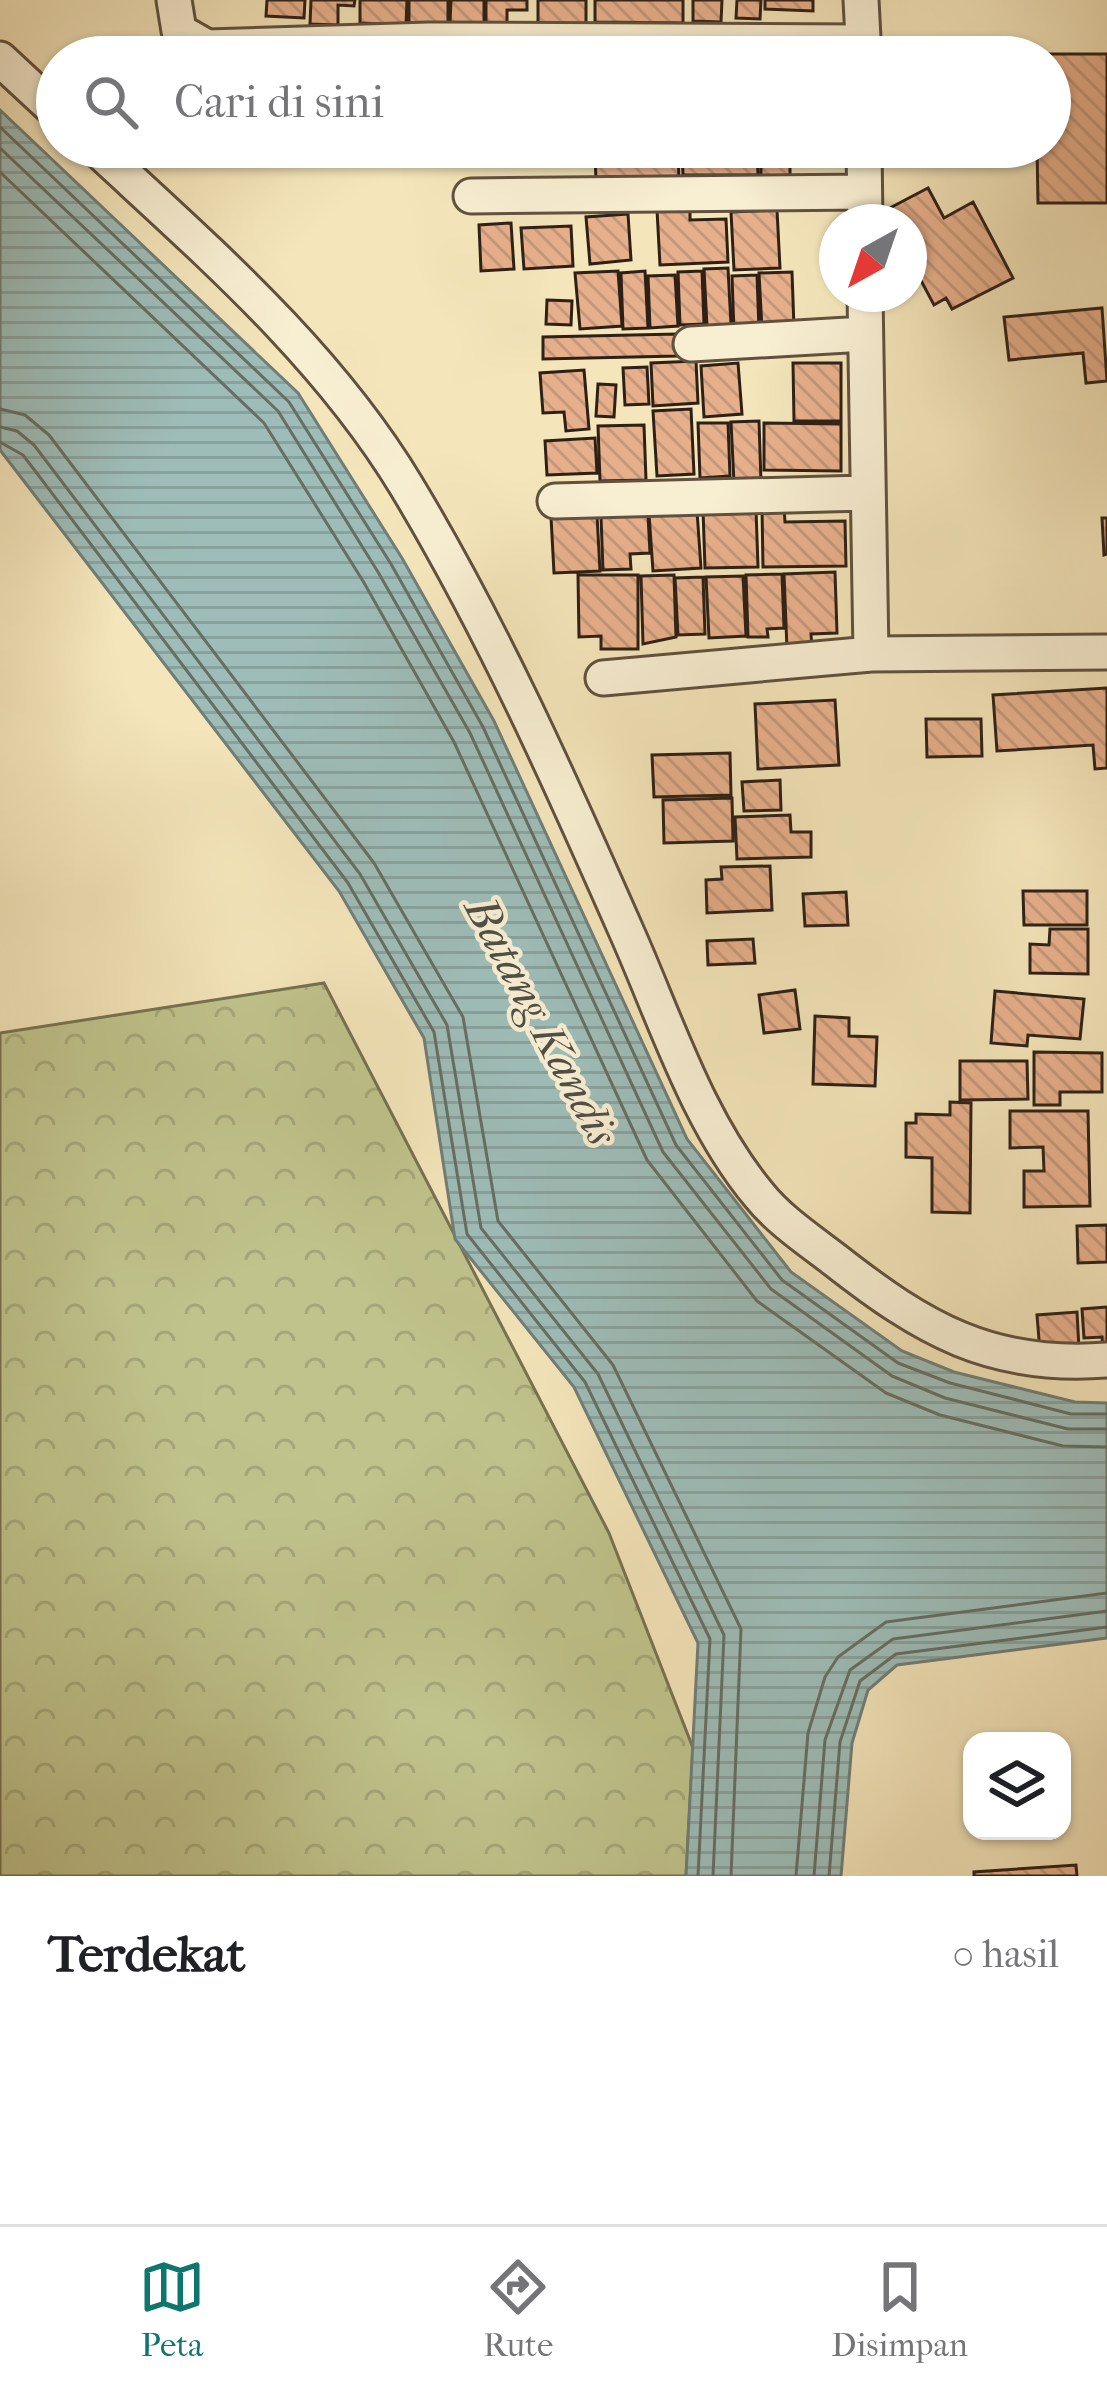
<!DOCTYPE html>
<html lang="id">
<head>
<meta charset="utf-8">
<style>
  body { margin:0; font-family:"IM FELL French Canon",serif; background:#f2f2f2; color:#202124 }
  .controls { position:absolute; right:36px; bottom:36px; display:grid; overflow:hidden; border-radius:24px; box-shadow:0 3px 9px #0004 }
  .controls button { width:108px; height:108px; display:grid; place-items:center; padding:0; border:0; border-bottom:3px solid #e0e0e0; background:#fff; color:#202124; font:60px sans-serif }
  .compass { position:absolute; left:819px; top:204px; width:108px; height:108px; border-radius:50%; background:#fff; box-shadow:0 3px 9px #0004; rotate:220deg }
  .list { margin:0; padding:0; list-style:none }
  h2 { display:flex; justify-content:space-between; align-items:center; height:156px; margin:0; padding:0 48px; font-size:51px }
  h2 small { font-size:39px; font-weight:400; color:#757577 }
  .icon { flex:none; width:66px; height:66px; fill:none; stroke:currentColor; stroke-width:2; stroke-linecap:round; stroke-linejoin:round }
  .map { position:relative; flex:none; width:1107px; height:1876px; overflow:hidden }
  .search { position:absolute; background:#fff; box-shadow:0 3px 9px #0004; left:36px; right:36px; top:36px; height:132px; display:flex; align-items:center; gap:30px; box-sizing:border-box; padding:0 42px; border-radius:66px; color:#757577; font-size:45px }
  .sheet { height:348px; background:#fff }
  nav { display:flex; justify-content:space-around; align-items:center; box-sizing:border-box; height:168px; border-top:3px solid #e0e0e0; background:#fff; font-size:33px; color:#757577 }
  nav a { display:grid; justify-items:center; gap:6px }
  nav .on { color:#0f766e }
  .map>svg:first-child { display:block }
  .forest { fill:url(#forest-crowns); stroke:#777250; stroke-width:3 }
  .water { fill:url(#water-rules); stroke:#717e77; stroke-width:3 }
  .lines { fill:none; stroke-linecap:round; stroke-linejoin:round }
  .shore { stroke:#666e66; stroke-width:3 }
  .building { fill:url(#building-back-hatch); stroke:#2e2015; stroke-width:3 }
  .minor-casing { stroke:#60513e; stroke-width:39 }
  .minor { stroke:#f8eed2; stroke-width:33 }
  .labels { text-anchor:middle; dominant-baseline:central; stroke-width:9; stroke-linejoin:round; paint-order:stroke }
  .water-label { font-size:45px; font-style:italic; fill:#504f46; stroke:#f8eed2 }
</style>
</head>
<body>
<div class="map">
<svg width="1107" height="1876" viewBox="0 0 1107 1876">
  <defs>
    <pattern id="forest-crowns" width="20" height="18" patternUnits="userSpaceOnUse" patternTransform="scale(3)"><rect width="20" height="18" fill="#c0c38c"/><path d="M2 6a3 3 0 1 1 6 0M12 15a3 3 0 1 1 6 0" fill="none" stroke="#a5a778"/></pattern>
    <pattern id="water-rules" width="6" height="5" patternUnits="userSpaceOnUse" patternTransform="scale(3)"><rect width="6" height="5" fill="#9ebdb8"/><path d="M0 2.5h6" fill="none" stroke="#88a29d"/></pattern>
    <pattern id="building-back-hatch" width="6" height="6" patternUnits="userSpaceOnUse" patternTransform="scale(3)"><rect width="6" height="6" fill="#e7b08c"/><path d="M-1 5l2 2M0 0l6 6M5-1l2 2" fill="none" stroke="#c69778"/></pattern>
  </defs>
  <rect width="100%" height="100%" fill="#f4e5ba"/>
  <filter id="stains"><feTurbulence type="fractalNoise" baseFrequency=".00167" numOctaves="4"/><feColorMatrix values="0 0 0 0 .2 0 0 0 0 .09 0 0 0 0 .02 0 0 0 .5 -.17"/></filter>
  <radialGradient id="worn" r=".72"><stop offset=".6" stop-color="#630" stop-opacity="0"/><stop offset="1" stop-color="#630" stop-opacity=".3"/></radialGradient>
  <path class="forest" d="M324,983L609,1533L693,1748L686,1876H0V1033Z"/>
  <path class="water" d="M0,110L298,393L402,558L494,721L687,1139L791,1272L902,1351L954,1372L1075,1402L1107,1403V1638L897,1665L868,1690L852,1743L841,1876H686L698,1643L574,1387L455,1239L424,1038L339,891L0,450Z"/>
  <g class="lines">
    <path class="shore" d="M0,127L289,402L391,564L483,727L676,1145L782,1280L898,1363L950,1383L1071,1414H1107
      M0,148L278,411L378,572L470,733L663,1152L771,1289L892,1376L945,1398L1068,1429H1107
      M0,172L264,423L363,581L454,742L647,1160L757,1301L886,1393L940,1415L1063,1446L1107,1447
      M0,409L25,415L49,435L374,863L463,1017L498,1221L613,1365L741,1629L731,1876
      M0,427L17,431L34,445L360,874L447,1025L481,1228L598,1374L724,1635L713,1876
      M0,442L23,455L348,883L434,1032L467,1234L585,1382L710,1639L698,1876
      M796,1876L808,1733L825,1677L838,1657L886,1622L1107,1593
      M814,1876L825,1740L850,1670L893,1639L1107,1611
      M829,1876L840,1742L860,1681L896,1654L1107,1627"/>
  </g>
  <path class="building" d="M267,0H305L304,18L266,16Z
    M311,0H355L354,6L338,5V25L310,24Z
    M360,0H407L406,25L360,23Z
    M409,0H448V23H409Z
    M451,0H484V23H450Z
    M486,0H527V10H507V26H486Z
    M538,0H586V24H538Z
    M595,0H683V23L595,22Z
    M693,0H722L721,22L693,21Z
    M737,0H761L760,19L736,18Z
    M765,0H813V11L765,9Z
    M1037,54H1107V203H1038L1037,147H1050V57Z
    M678,147L679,182L596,183L595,148Z
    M682,147H757L758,175H683Z
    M761,147H838V165L790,166V177H761Z
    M928,188L944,218L973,202L1013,278L952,309L946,298L934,305L909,258V222H890L884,211Z
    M690,209V220L726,219L728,262L660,265L657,210Z
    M777,210L780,268L734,270L731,212Z
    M628,214L631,260L590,264L586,217Z
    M511,223L514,269L481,271L479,225Z
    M571,226L573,266L524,269L521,228Z
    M728,268L731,325L707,326L704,269Z
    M618,271L622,326L580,329L575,273Z
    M645,271L648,328L623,329L621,273Z
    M702,271L704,324L680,325L678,272Z
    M792,272L794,328L762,329L759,273Z
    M675,275L678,326L650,328L648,276Z
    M757,275L759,330L734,332L732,276Z
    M547,300L572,301L571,325L546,324Z
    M1102,308L1107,381L1086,383L1083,353L1009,360L1004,317Z
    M677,334V356L543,359V337Z
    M696,361L698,403L653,406L651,363Z
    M738,363L742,414L704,417L701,366Z
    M793,363H841V421H794Z
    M647,367L649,404L625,405L623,368Z
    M584,370L589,429L566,431L564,412L543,413L540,373Z
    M598,384L616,385L614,417L596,416Z
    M691,409L694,474L657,476L653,411Z
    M759,421L761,482L734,483L731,422Z
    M698,423H728L730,476L700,478Z
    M764,423L841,424V471L764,470Z
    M644,425L646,480L600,481L598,426Z
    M595,438L597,473L547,475L545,441Z
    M762,507H784L785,522L845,521L846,566L763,567Z
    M756,509L758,567L705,568L703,510Z
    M697,511L701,568L653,571L649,514Z
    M597,515L600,571L554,573L551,517Z
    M648,515L650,553L630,554L631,569L603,570L601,517Z
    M1102,518H1107V554L1104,555Z
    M835,572L837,633L811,634L812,648L787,649L784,574Z
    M782,574L784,628L767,629L768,637H748L746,575Z
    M578,575H638V649H601V636L579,637Z
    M674,575L676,637L643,644L641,576Z
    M743,576L746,636L709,638L706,577Z
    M703,577L705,634L678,635L675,578Z
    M1107,688V768L1095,769L1093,745L997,751L993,695Z
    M835,700L839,765L758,769L755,704Z
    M926,719H981L982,756L927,757Z
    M730,753L731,795L654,797L652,755Z
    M780,780L781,810L744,811L742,782Z
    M732,798L733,841L664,843L663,800Z
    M790,815L791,832H811V857L737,859L735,817Z
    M770,866L772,910L707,913L706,880L722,879L721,867Z
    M1023,891H1087V925H1024Z
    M846,892L848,925L805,926L803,894Z
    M1050,929H1088V974L1030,973V944L1049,945Z
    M753,939L755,963L708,965L707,941Z
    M795,990L800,1029L764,1033L759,995Z
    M995,991L1084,999L1080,1039L1028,1035L1027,1046L991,1043Z
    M815,1016L849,1018V1036L877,1037L875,1086L813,1084Z
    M1034,1052L1102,1053V1092H1060V1105H1034Z
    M960,1061H1027L1028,1099L960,1100Z
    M950,1102L971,1103L970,1213L932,1212V1158L906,1157V1123H916V1114L950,1115Z
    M1010,1111H1088L1090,1206L1024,1207V1171H1044L1043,1147L1010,1148Z
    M1107,1225V1262L1078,1263L1077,1226Z
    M1107,1307V1349H1103L1102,1337L1084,1338L1082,1309Z
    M1077,1312L1079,1349L1040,1352L1037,1315Z
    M1076,1865L1077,1876H974V1872Z"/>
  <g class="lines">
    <g class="minor-casing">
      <path id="minor" d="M174,0L179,31L207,47L429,40L864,42
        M861,0L864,57
        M0,59L57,112
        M95,147C208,252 327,354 407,487C493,630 561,783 628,935C666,1021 698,1122 759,1195C779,1220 809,1240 835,1260C923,1329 991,1369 1107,1360
        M864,147L865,222
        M471,196L864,192
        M865,294L871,654
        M691,344L865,334
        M555,501L865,493
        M603,678L871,654L1107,652"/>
    </g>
    <use href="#minor" class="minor"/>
  </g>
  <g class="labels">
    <g class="water-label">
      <text transform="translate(541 1021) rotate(62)">Batang Kandis</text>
    </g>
  </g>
  <rect width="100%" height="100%" filter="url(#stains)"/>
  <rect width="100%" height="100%" fill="url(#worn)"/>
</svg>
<div class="controls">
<button><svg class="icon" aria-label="layers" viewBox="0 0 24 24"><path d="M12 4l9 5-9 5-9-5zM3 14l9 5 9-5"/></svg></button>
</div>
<svg class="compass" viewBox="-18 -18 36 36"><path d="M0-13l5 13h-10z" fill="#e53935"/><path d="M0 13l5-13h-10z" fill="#757577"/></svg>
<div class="search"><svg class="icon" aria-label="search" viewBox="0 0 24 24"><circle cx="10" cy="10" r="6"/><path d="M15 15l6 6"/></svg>Cari di sini</div>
</div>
<section class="sheet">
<h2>Terdekat<small>0 hasil</small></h2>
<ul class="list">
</ul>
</section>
<nav>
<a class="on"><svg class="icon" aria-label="map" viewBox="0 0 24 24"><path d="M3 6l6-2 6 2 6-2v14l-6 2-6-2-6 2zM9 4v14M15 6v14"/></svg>Peta</a>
<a><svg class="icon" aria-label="directions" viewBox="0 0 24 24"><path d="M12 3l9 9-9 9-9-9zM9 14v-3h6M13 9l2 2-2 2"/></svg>Rute</a>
<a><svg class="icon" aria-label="saved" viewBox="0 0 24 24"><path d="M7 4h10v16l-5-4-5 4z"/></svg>Disimpan</a>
</nav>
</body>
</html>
